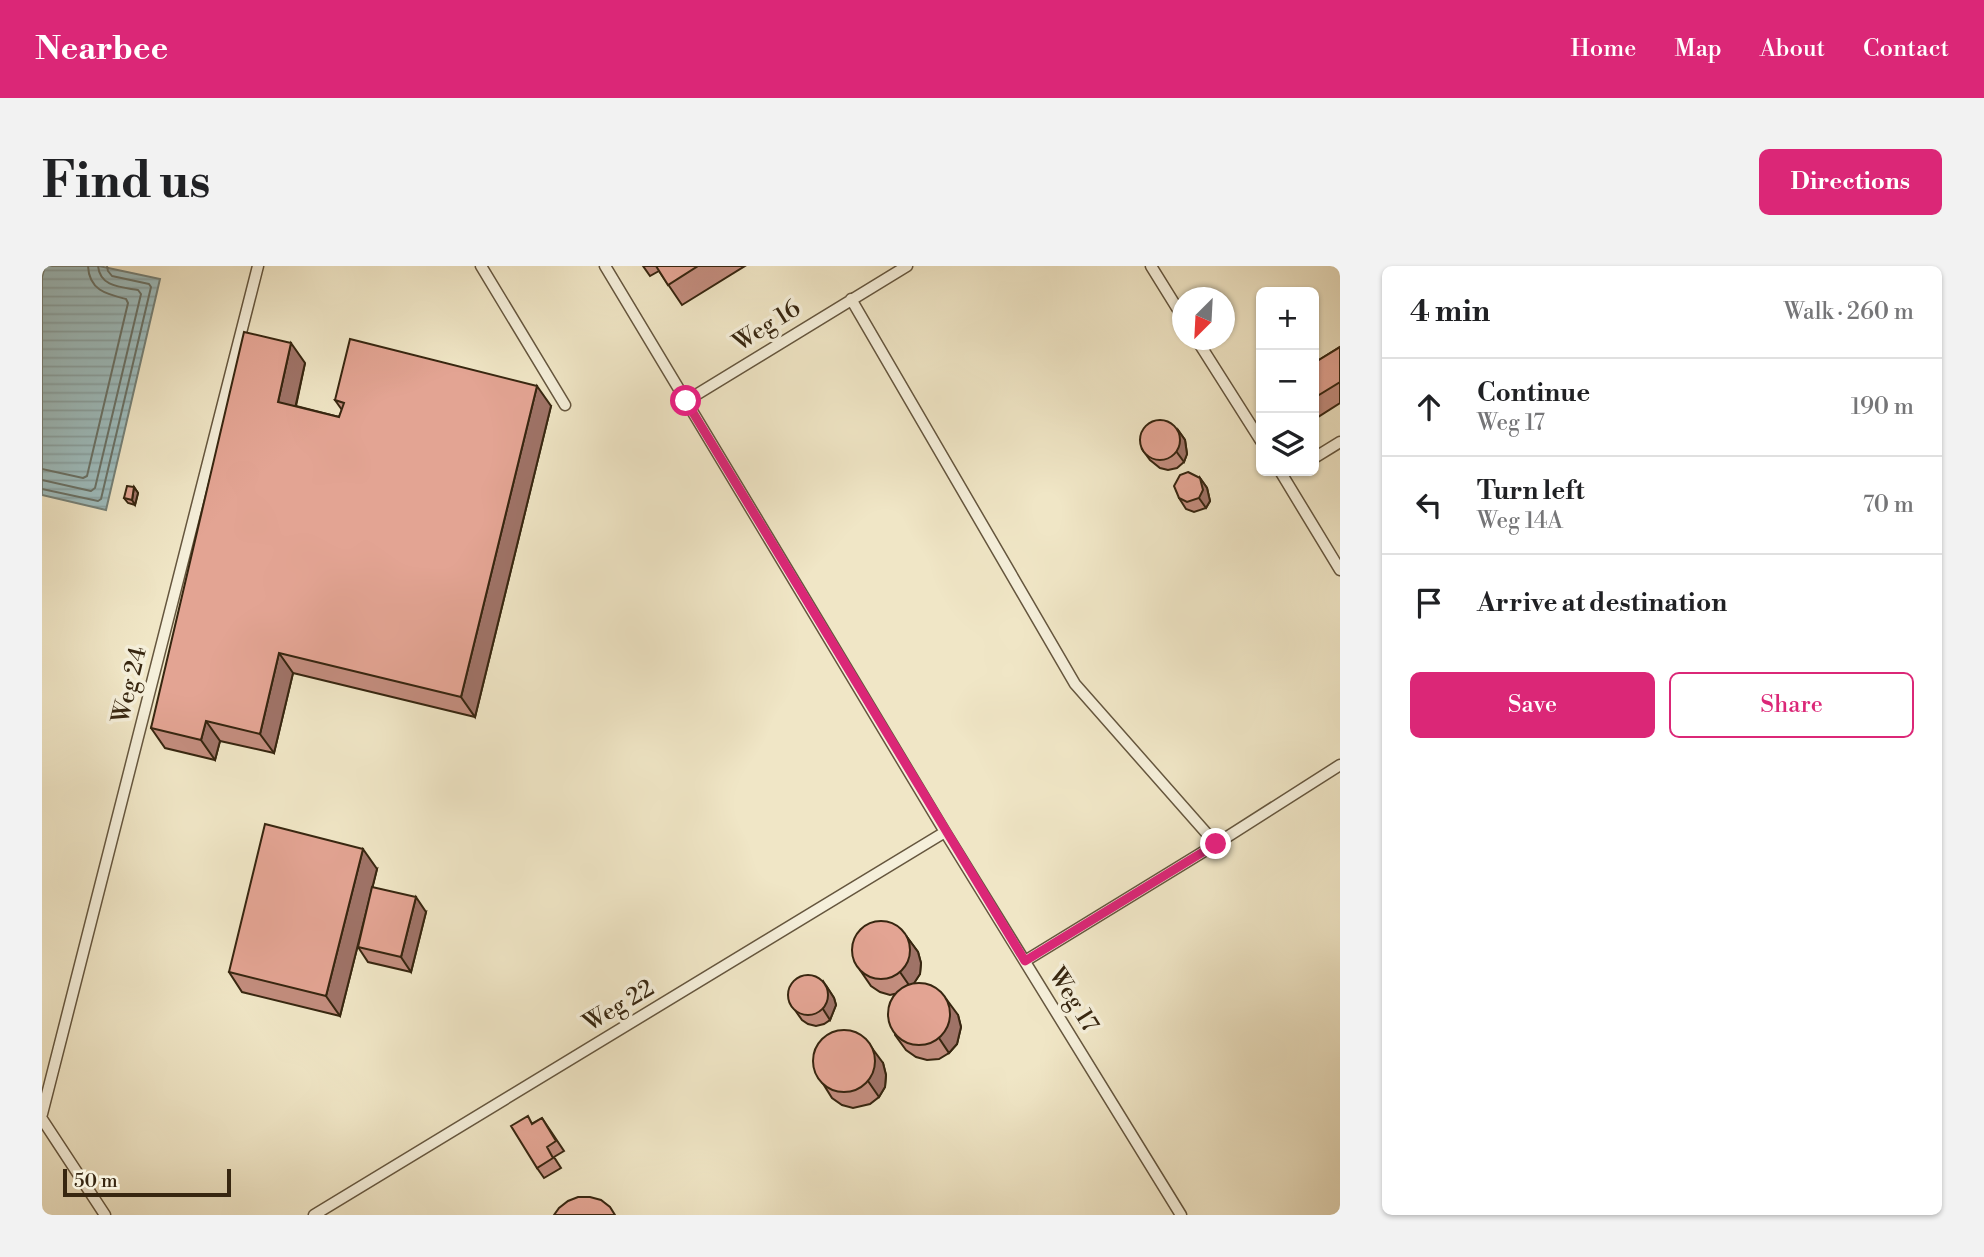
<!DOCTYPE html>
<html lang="en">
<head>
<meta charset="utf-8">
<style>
  body { margin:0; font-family:"Libre Bodoni",serif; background:#f2f2f2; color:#202124 }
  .controls { position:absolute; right:21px; top:21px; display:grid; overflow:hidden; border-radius:10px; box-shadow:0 2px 5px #0004 }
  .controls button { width:63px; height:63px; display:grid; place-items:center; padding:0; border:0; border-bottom:2px solid #e0e0e0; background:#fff; color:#202124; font:35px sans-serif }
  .compass { position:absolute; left:1130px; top:21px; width:63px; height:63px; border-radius:50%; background:#fff; box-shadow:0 2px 5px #0004; rotate:204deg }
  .scale { position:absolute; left:21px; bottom:18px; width:168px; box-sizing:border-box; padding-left:7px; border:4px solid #372610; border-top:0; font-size:19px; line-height:24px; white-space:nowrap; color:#372610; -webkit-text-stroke:5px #f5efda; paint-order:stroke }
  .stop { position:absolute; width:21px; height:21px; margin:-16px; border:5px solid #db2777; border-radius:50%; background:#fff }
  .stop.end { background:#db2777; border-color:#fff; box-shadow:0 2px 7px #0008 }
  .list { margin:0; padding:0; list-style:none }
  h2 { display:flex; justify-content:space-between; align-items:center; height:91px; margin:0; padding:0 28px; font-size:30px }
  h2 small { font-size:23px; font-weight:400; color:#757577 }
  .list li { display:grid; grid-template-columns:46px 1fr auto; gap:21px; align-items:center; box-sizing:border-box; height:98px; padding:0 28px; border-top:2px solid #e0e0e0 }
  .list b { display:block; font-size:26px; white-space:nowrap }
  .list p { margin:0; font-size:23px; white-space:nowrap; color:#757577 }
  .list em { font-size:23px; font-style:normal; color:#757577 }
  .actions { display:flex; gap:14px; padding:21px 28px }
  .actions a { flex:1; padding:16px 0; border:2px solid #db2777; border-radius:10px; text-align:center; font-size:24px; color:#db2777 }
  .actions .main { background:#db2777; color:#fff }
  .icon { flex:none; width:38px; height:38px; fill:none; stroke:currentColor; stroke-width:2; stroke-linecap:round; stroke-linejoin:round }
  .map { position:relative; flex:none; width:1298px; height:949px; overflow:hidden; border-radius:10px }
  header { display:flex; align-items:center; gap:42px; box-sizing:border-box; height:98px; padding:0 35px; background:#db2777; color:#fff }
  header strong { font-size:33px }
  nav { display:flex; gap:38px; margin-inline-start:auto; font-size:24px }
  .intro { display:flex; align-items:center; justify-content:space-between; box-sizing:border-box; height:168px; padding:0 42px }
  h1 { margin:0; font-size:49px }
  .button { padding:18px 32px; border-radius:10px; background:#db2777; color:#fff; font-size:24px; font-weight:700 }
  main { display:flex; gap:42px; padding:0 42px }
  aside { flex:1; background:#fff; border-radius:10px; box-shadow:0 2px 5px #0004 }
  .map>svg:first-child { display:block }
  .water { fill:url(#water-rules); stroke:#758178; stroke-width:2 }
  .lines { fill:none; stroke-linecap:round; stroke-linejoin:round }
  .shore { stroke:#6a7267; stroke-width:2 }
  .service-casing { stroke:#65563e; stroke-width:13 }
  .service { stroke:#f5efda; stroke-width:10 }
  .wall { fill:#c38d7e; stroke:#372610; stroke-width:2 }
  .shaded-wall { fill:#9f7367; stroke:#372610; stroke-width:2 }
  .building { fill:#e3a493; stroke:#372610; stroke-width:2 }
  .route { stroke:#db2777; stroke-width:9 }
  .labels { text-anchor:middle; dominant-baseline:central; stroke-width:7; stroke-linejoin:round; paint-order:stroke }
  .street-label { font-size:24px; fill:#372610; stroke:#f5efda }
</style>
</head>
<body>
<header>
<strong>Nearbee</strong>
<nav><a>Home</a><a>Map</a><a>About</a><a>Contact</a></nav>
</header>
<div class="intro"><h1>Find us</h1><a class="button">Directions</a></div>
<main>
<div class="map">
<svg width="1298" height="949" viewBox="0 0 1298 949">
  <defs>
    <pattern id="water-rules" width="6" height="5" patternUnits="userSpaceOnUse" patternTransform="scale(1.75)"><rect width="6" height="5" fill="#9ebdbe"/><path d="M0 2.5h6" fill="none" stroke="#89a2a2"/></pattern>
  </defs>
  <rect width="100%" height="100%" fill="#f0e6c6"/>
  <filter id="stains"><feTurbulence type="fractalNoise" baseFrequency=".00286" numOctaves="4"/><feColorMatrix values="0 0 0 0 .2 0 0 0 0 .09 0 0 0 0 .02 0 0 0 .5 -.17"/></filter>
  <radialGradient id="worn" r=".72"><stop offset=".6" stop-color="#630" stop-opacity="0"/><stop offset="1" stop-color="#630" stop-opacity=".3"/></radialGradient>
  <path class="water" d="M3,0H57L118,13L64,244L0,229V11Z"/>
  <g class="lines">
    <path class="shore" d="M0,203L41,212L45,210L86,37L84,33C64,28 47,24 46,0
      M0,214L49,225L53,222L99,28L96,24C79,21 58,21 56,0
      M0,223L56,235L59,233L109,21L107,18L70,10L66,5L65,0"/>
    <g class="service-casing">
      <path id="service" d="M439,0L523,139
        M563,0L903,566L1139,949
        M1109,0L1140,50
        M809,33L1033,418L1174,578
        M1155,74L1219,175
        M644,135L865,0
        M1272,192L1298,176
        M1238,205L1298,304
        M983,695L1174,578L1298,499
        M0,848L216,0
        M0,853L63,949
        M272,949L903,566"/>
    </g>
    <use href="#service" class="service"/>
  </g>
  <path class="wall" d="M601,0H703L640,39L617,5L608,10Z
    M1298,81V137L1276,151L1272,144V97Z
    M263,97L254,140L297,151L300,144L293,134L509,140L433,451L251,407L232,487L178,475L173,494L123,482L109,462Z
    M1136,164L1143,174L1145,188L1142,196L1135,202L1126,204L1118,202L1108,194L1100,183Z
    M1158,212L1165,222L1168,235L1164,242L1152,246L1144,243L1137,232Z
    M92,221L96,227L93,239L86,237L82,232Z
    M335,603L298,750L200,726L187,706Z
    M384,646L369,706L326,696L316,681Z
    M865,671L876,686L879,697L878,708L872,717L916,749L919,761L915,778L907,787L897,793L885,794L874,791L864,784L853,769L852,728L848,729L838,726L829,720L818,704Z
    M781,715L792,732L794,739L788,754L782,758L774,760L766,758L760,754L748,737Z
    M841,797L844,809L843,821L837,831L828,838L811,842L800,839L790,832L780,816Z
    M500,852L522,885L512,891L519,902L502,912L495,902L491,857Z"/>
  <path class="shaded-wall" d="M249,77L263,97L250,156L236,136Z
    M495,120L509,140L433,451L419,431Z
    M1136,164L1143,174L1145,188L1142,196L1134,185Z
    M1158,212L1165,222L1168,235L1164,242L1157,232Z
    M92,221L96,227L93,239L90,234Z
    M237,387L251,407L232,487L218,468Z
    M164,455L178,475L173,494L159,474Z
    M321,583L335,603L298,750L284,730Z
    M374,631L384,646L369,706L359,691Z
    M865,671L876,686L879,697L878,708L869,722L858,706Z
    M785,721L792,732L794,739L788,754L781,743Z
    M905,734L916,749L919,761L915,778L907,787L897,772Z
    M830,782L841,797L844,809L843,821L837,831L826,815Z"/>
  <path class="building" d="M614,0H656L626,19Z
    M202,66L249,77L236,136L297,151L302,137L293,134L308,73L495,120L419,431L237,387L218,468L164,455L159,474L109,462Z
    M1298,81V116L1272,132V97Z
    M1098 174a20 20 0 1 1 40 0a20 20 0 1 1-40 0Z
    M1146,206L1158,212L1161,224L1157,232L1145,236L1137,232L1132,220L1138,209Z
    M85,220L92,221L90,234L82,232Z
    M223,558L321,583L284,730L187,706Z
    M330,621L374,631L359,691L316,681Z
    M810 684a29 29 0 1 1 58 0a29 29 0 1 1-58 0Z
    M746 729a20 20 0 1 1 40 0a20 20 0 1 1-40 0Z
    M846 748a31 31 0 1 1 62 0a31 31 0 1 1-62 0Z
    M771 795a31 31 0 1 1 62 0a31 31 0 1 1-62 0Z
    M486,850L490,858L500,852L514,875L505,881L511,892L495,902L469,860Z
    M536,931H548L559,934L568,941L573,949H512L517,942L526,935Z"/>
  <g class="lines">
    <path class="route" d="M644,135L983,695L1174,578"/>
  </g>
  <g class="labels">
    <g class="street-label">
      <text transform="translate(725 60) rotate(-32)">Weg 16</text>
      <text transform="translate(88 419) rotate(-76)">Weg 24</text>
      <text transform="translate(1031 734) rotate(58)">Weg 17</text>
      <text transform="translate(577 740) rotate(-31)">Weg 22</text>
    </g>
  </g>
  <rect width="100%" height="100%" filter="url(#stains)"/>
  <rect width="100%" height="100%" fill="url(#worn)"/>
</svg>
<div class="controls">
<button>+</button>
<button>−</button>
<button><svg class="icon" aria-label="layers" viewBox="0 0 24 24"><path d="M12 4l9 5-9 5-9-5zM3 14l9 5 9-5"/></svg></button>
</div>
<svg class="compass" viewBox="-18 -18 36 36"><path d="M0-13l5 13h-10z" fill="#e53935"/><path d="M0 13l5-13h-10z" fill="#757577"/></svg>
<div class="scale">50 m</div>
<div class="stop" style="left:644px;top:135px"></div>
<div class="stop end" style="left:1174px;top:578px"></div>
</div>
<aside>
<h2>4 min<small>Walk · 260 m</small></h2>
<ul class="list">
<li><svg class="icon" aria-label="ahead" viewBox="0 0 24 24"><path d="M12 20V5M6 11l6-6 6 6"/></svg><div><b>Continue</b><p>Weg 17</p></div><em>190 m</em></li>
<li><svg class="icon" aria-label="left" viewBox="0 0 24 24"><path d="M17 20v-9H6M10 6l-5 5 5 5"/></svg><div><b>Turn left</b><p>Weg 14A</p></div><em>70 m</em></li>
<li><svg class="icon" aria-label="arrive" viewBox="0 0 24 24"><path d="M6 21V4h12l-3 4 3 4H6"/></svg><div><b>Arrive at destination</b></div></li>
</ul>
<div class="actions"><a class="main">Save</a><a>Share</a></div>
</aside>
</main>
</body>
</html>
